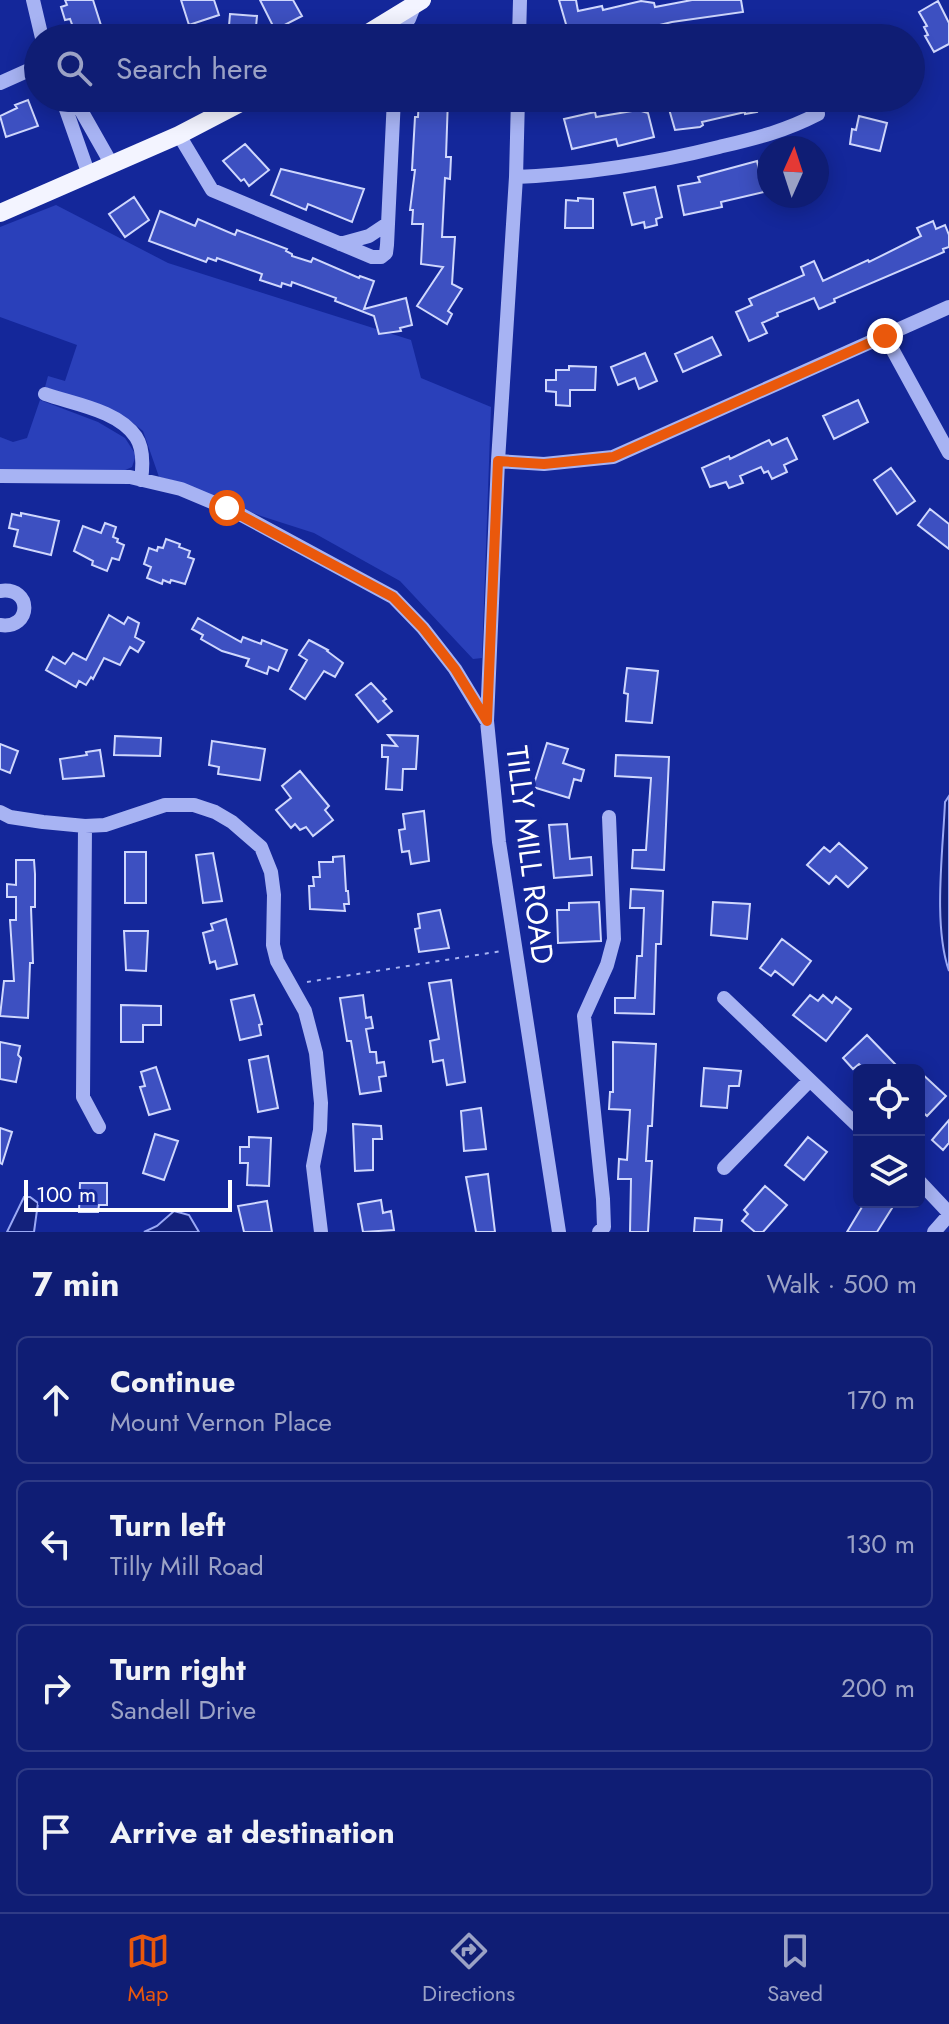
<!DOCTYPE html>
<html lang="en">
<head>
<meta charset="utf-8">
<style>
  body { margin:0; font-family:Jost,sans-serif; background:#1d2a7c; color:#f1f3f6 }
  .controls { position:absolute; right:24px; bottom:24px; display:grid; overflow:hidden; border-radius:12px; box-shadow:0 4px 20px #0003 }
  .controls button { width:72px; height:72px; display:grid; place-items:center; padding:0; border:0; border-bottom:2px solid #2f3b86; background:#0f1d74; color:#f1f3f6; font:40px sans-serif }
  .compass { position:absolute; left:757px; top:136px; width:72px; height:72px; border-radius:50%; background:#0f1d74; box-shadow:0 4px 20px #0003; rotate:3deg }
  .scale { position:absolute; left:24px; bottom:20px; width:208px; box-sizing:border-box; padding-left:8px; border:4px solid #fff; border-top:0; font-size:22px; line-height:28px; white-space:nowrap; color:#fff; -webkit-text-stroke:6px #14279a; paint-order:stroke }
  .stop { position:absolute; width:24px; height:24px; margin:-18px; border:6px solid #ea580c; border-radius:50%; background:#fff }
  .stop.end { background:#ea580c; border-color:#fff; box-shadow:0 2px 8px #0008 }
  .list { margin:0; padding:0; list-style:none }
  h2 { display:flex; justify-content:space-between; align-items:center; height:104px; margin:0; padding:0 32px; font-size:34px }
  h2 small { font-size:26px; font-weight:400; color:#9ba2c5 }
  .list li { display:grid; grid-template-columns:52px 1fr auto; gap:24px; align-items:center; box-sizing:border-box; height:128px; margin:0 16px 16px; padding:0 16px; border:2px solid #2f3b86; border-radius:12px }
  .list b { display:block; font-size:30px; white-space:nowrap }
  .list p { margin:0; font-size:26px; white-space:nowrap; color:#9ba2c5 }
  .list em { font-size:26px; font-style:normal; color:#9ba2c5 }
  .icon { flex:none; width:44px; height:44px; fill:none; stroke:currentColor; stroke-width:2; stroke-linecap:round; stroke-linejoin:round }
  .map { position:relative; flex:none; width:949px; height:1232px; overflow:hidden }
  .search { position:absolute; background:#0f1d74; box-shadow:0 4px 20px #0003; left:24px; right:24px; top:24px; height:88px; display:flex; align-items:center; gap:20px; box-sizing:border-box; padding:0 28px; border-radius:44px; color:#9ba2c5; font-size:30px }
  .sheet { height:680px; background:#0f1d74 }
  nav { display:flex; justify-content:space-around; align-items:center; box-sizing:border-box; height:112px; border-top:2px solid #2f3b86; background:#0f1d74; font-size:22px; color:#9ba2c5 }
  nav a { display:grid; justify-items:center; gap:4px }
  nav .on { color:#ea580c }
  .map>svg:first-child { display:block }
  .green { fill:#2a40ba }
  .water { fill:#13217b; stroke:#9aa9f6; stroke-width:2 }
  .building { fill:#3d50c1; stroke:#cfd7fd; stroke-width:2 }
  .lines { fill:none; stroke-linecap:round; stroke-linejoin:round }
  .path { stroke:#a7b3f3; stroke-width:2; stroke-dasharray:4 6; stroke-linecap:butt }
  .minor { stroke:#a7b3f3; stroke-width:14 }
  .major { stroke:#f3f4ff; stroke-width:18 }
  .route { stroke:#ea580c; stroke-width:10 }
  .labels { text-anchor:middle; dominant-baseline:central; stroke-width:8; stroke-linejoin:round; paint-order:stroke }
  .street-label { font-size:30px; fill:#fff; stroke:#14279a }
</style>
</head>
<body>
<div class="map">
<svg width="949" height="1232" viewBox="0 0 949 1232">
  <rect width="100%" height="100%" fill="#14279a"/>
  <path class="green" d="M56,205L168,263L411,340L421,378L491,407L482,658L473,659L400,581L314,533L261,516L175,481L159,477L143,431L133,423L45,387L48,376L65,381L77,345L0,317V227Z
    M40,400L98,422L125,438L136,455L132,467L123,471L0,469V437L13,442L27,438Z"/>
  <path class="water" d="M949,796V971C933,925 943,851 945,802Z
    M24,1197H30L38,1203L34,1232H7Z
    M174,1211L189,1215L199,1232H144L157,1226Z"/>
  <path class="building" d="M65,0H93L105,38H77L70,19L65,20L61,7L67,5Z
    M181,0H214L219,15L189,25Z
    M260,0H293L302,16L275,30Z
    M559,0H576L578,11L602,6L603,10L641,1L654,3L655,7L692,0H741L743,12L672,22L651,27V29L605,38H570Z
    M938,1L949,23V44L934,52L925,36L928,35L924,27L927,26L919,12Z
    M230,14L257,16L255,38H228Z
    M419,98H448L446,157H451L450,179L445,178L442,237H455L452,284L462,289L448,311L452,314L447,324L417,306L443,267L421,264L423,224H412L413,210H410L415,170H412L415,117H418Z
    M682,98H754L757,112L745,114V112L702,122L703,125L700,127L675,130L667,102Z
    M28,100L38,126L6,137L0,116L17,108L15,105Z
    M638,110L648,113L654,137L618,146L616,139L572,149L564,119L595,112L596,117Z
    M859,116L887,123L880,151L850,144L852,129L856,130Z
    M245,144L269,170L249,186L244,179L241,181L223,161Z
    M757,161L764,192L721,202L722,207L684,215L678,186L700,182L698,177Z
    M281,169L364,189L352,222L308,204L306,210L271,195Z
    M655,187L662,217L656,219L657,225L645,228L644,222L632,225L624,193Z
    M134,197L149,220L125,237L109,214Z
    M578,198L593,199V228H565L566,200L578,201Z
    M160,211L195,226L198,219L235,235L237,230L287,249L286,251L292,254V256L311,262L313,258L359,278L360,276L374,281L364,309L406,298L412,325L400,328L401,331L379,334L374,316L335,301L336,298L292,282L291,286L282,283L281,287L260,280L262,274L217,258L216,261L208,258L206,262L149,241Z
    M933,221L936,229L945,225L949,235V247L943,249L944,252L834,299L835,302L819,309L814,298L777,313L778,316L762,323L767,333L749,341L736,312L752,305L749,299L804,275L801,267L814,261L823,281L868,260L869,262L921,236L917,228Z
    M712,337L721,355L683,372L675,354Z
    M645,353L657,381L639,389L635,378L618,385L611,367Z
    M569,366L596,367L595,390H570V406L556,405V392L546,391V380H556V370H569Z
    M858,400L868,422L834,439L823,416Z
    M787,438L797,459L784,465L787,472L772,479L768,471L764,473L761,467L740,476L743,483L729,488L726,482L710,487L702,468L729,456L730,459L769,440L772,445Z
    M891,468L915,501L897,514L874,480Z
    M930,509L949,524V549L918,525Z
    M21,513L59,521L51,555L14,546L18,530L9,528L12,514L21,516Z
    M105,523L116,527L113,537L118,539L117,542L124,545L119,560L112,558L107,571L92,565L93,561L74,551L83,526L101,533Z
    M166,539L180,544L179,547L190,551L188,557L194,559L185,584L171,580L170,583L163,580L162,584L147,578L151,567L144,564L149,548L157,551L158,547L163,548Z
    M109,615L124,624L128,617L139,623L135,637L144,642L138,652L130,647L120,665L104,658L93,679L91,677L86,685L79,681L76,687L46,670L53,657L65,664L73,653L86,660Z
    M198,618L241,642L243,637L261,644L262,640L287,650L278,671L269,667L267,674L246,666L249,659L222,651L201,639L203,635L192,629Z
    M309,640L328,650L327,651L343,663L335,677L324,671L305,699L290,689L307,660L299,655Z
    M627,668L658,671L652,723L626,721L628,694L624,693Z
    M371,683L386,699L383,701L392,711L378,722L356,695Z
    M388,735L418,736L416,769H403L402,790L386,789L388,757H382V745L397,746Z
    M115,736L161,738L160,756L114,755Z
    M212,741L265,749L260,780L218,774L219,767L209,765Z
    M547,743L568,749L563,763L584,770L581,781L574,779L569,798L533,787Z
    M0,744L18,751L10,773L0,769Z
    M100,750L104,776L63,779L60,759L87,755L86,752Z
    M616,755L669,757L664,870L632,868L633,850H646L651,778L615,776Z
    M300,771L329,806L325,810L333,820L313,836L306,827L300,830L295,824L291,828L276,810L291,798L282,786Z
    M424,811L429,861L411,864L409,851L402,852L399,830L405,829L403,814Z
    M567,824L570,859L591,857L592,875L554,878L549,825Z
    M839,843L867,868L848,887L836,876L829,884L807,865L824,847L830,852Z
    M125,852H146V903H125Z
    M213,853L222,901L203,903L196,855Z
    M344,856L346,891H348L349,904H344L345,911L310,909L309,886H314L313,877H320L319,862H333V857Z
    M16,860H34L35,874V907H31L33,963H30L28,1018L0,1016L4,981H14L10,920H16V897H7V884L16,885Z
    M631,889L663,891L661,944H656L654,1014L615,1013V998H635L637,956H642L644,908H630Z
    M599,902L601,941L558,943L557,910H569V903Z
    M713,902L750,904L747,939L711,935Z
    M440,910L449,948L419,952L415,929L420,928L418,914Z
    M226,919L237,964L217,969L215,961L210,963L203,933L213,930L211,924Z
    M124,931H148L146,971L126,970Z
    M782,939L811,961L793,985L775,971L771,976L760,968Z
    M451,980L465,1082L447,1085L443,1060L433,1062L430,1041L439,1039L429,983Z
    M254,995L262,1024L259,1025L261,1035L240,1040L231,1000Z
    M363,995L366,1018L371,1017L373,1028L366,1029L370,1052H376L377,1063L384,1062L386,1076L379,1077L381,1091L360,1094L351,1041H347L340,998Z
    M810,995L818,1001L823,995L832,1003L836,997L851,1009L826,1041L793,1015Z
    M121,1005L161,1006V1025H143V1042H121Z
    M867,1035L895,1064L888,1070H865L859,1064L853,1069L843,1058Z
    M0,1042L20,1046L18,1055L21,1058L16,1082L0,1079Z
    M613,1042L656,1044L652,1126H648L646,1161H652L648,1232H630L631,1179H618L619,1159L627,1160L630,1110L609,1109L610,1092H613Z
    M268,1056L278,1108L258,1112L249,1060Z
    M156,1067L170,1109L149,1115L140,1087L145,1086L141,1072Z
    M704,1068L741,1071L739,1086H729L727,1108L701,1106Z
    M919,1071L946,1096L927,1116L919,1109Z
    M481,1108L486,1149L464,1151L461,1111Z
    M949,1120V1143L943,1150L932,1140Z
    M353,1124L381,1126L382,1139H373V1170L355,1171Z
    M0,1128L12,1132L2,1164L0,1163Z
    M155,1134L178,1141L164,1180L143,1173Z
    M249,1137L271,1138L269,1186L247,1185L248,1163H240V1147H249Z
    M808,1137L827,1152L804,1180L785,1165Z
    M488,1174L495,1232H476L466,1177Z
    M80,1183H107V1205H99L98,1212H79Z
    M765,1186L787,1205L763,1232H755L742,1221L748,1214L744,1210Z
    M381,1200L383,1213L391,1211L394,1230L363,1232L358,1204Z
    M267,1201L272,1232H244L238,1206Z
    M865,1202H882L892,1208L877,1232H847Z
    M695,1218L722,1220L721,1232H694Z"/>
  <g class="lines">
    <path class="path" d="M307,982L502,951"/>
    <path class="minor" d="M33,0L42,38
      M391,38L409,19L415,4
      M519,38L520,0
      M0,83L38,66
      M62,98L89,175
      M74,98L112,165
      M518,98L516,177L498,461L487,721L499,842L559,1232
      M179,135L212,190L372,257H381L386,253L387,245L394,98
      M516,177C585,174 651,164 719,147C756,138 783,132 818,114
      M340,244L369,236L387,224
      M885,336L949,453
      M45,394C73,404 118,410 136,437C144,449 143,466 141,480
      M498,461L544,464L613,457L949,307
      M0,476L130,477L181,489L238,513L393,597L423,628L455,669L486,720
      M0,591C33,586 32,630 0,625
      M0,812L10,817L43,822L85,826L105,825L165,805H194L215,812L232,822L261,847L271,872L274,895L273,945L277,961L305,1011L316,1053L321,1103L320,1130L313,1166L321,1232
      M85,826L83,1097L99,1127
      M724,998L859,1127
      M724,1168L809,1081
      M919,1181L949,1213
      M599,1232L604,1227L603,1199L584,1016L607,965L614,939L609,817
      M934,1232L949,1215"/>
    <path class="major" d="M360,38L422,0
      M0,213L179,135L250,98"/>
  </g>
  <g class="lines">
    <path class="route" d="M227,508L393,597L423,628L455,669L487,721L498,461L544,464L613,457L885,336"/>
  </g>
  <g class="labels">
    <g class="street-label">
      <text transform="translate(530 855) rotate(83)">TILLY MILL ROAD</text>
    </g>
  </g>
</svg>
<div class="controls">
<button><svg class="icon" aria-label="locate" viewBox="0 0 24 24"><circle cx="12" cy="12" r="6"/><path d="M12 2v4M12 18v4M2 12h4M18 12h4"/></svg></button>
<button><svg class="icon" aria-label="layers" viewBox="0 0 24 24"><path d="M12 4l9 5-9 5-9-5zM3 14l9 5 9-5"/></svg></button>
</div>
<svg class="compass" viewBox="-18 -18 36 36"><path d="M0-13l5 13h-10z" fill="#e53935"/><path d="M0 13l5-13h-10z" fill="#9ba2c5"/></svg>
<div class="scale">100 m</div>
<div class="stop" style="left:227px;top:508px"></div>
<div class="stop end" style="left:885px;top:336px"></div>
<div class="search"><svg class="icon" aria-label="search" viewBox="0 0 24 24"><circle cx="10" cy="10" r="6"/><path d="M15 15l6 6"/></svg>Search here</div>
</div>
<section class="sheet">
<h2>7 min<small>Walk · 500 m</small></h2>
<ul class="list">
<li><svg class="icon" aria-label="ahead" viewBox="0 0 24 24"><path d="M12 20V5M6 11l6-6 6 6"/></svg><div><b>Continue</b><p>Mount Vernon Place</p></div><em>170 m</em></li>
<li><svg class="icon" aria-label="left" viewBox="0 0 24 24"><path d="M17 20v-9H6M10 6l-5 5 5 5"/></svg><div><b>Turn left</b><p>Tilly Mill Road</p></div><em>130 m</em></li>
<li><svg class="icon" aria-label="right" viewBox="0 0 24 24"><path d="M7 20v-9h11M14 6l5 5-5 5"/></svg><div><b>Turn right</b><p>Sandell Drive</p></div><em>200 m</em></li>
<li><svg class="icon" aria-label="arrive" viewBox="0 0 24 24"><path d="M6 21V4h12l-3 4 3 4H6"/></svg><div><b>Arrive at destination</b></div></li>
</ul>
</section>
<nav>
<a class="on"><svg class="icon" aria-label="map" viewBox="0 0 24 24"><path d="M3 6l6-2 6 2 6-2v14l-6 2-6-2-6 2zM9 4v14M15 6v14"/></svg>Map</a>
<a><svg class="icon" aria-label="directions" viewBox="0 0 24 24"><path d="M12 3l9 9-9 9-9-9zM9 14v-3h6M13 9l2 2-2 2"/></svg>Directions</a>
<a><svg class="icon" aria-label="saved" viewBox="0 0 24 24"><path d="M7 4h10v16l-5-4-5 4z"/></svg>Saved</a>
</nav>
</body>
</html>
